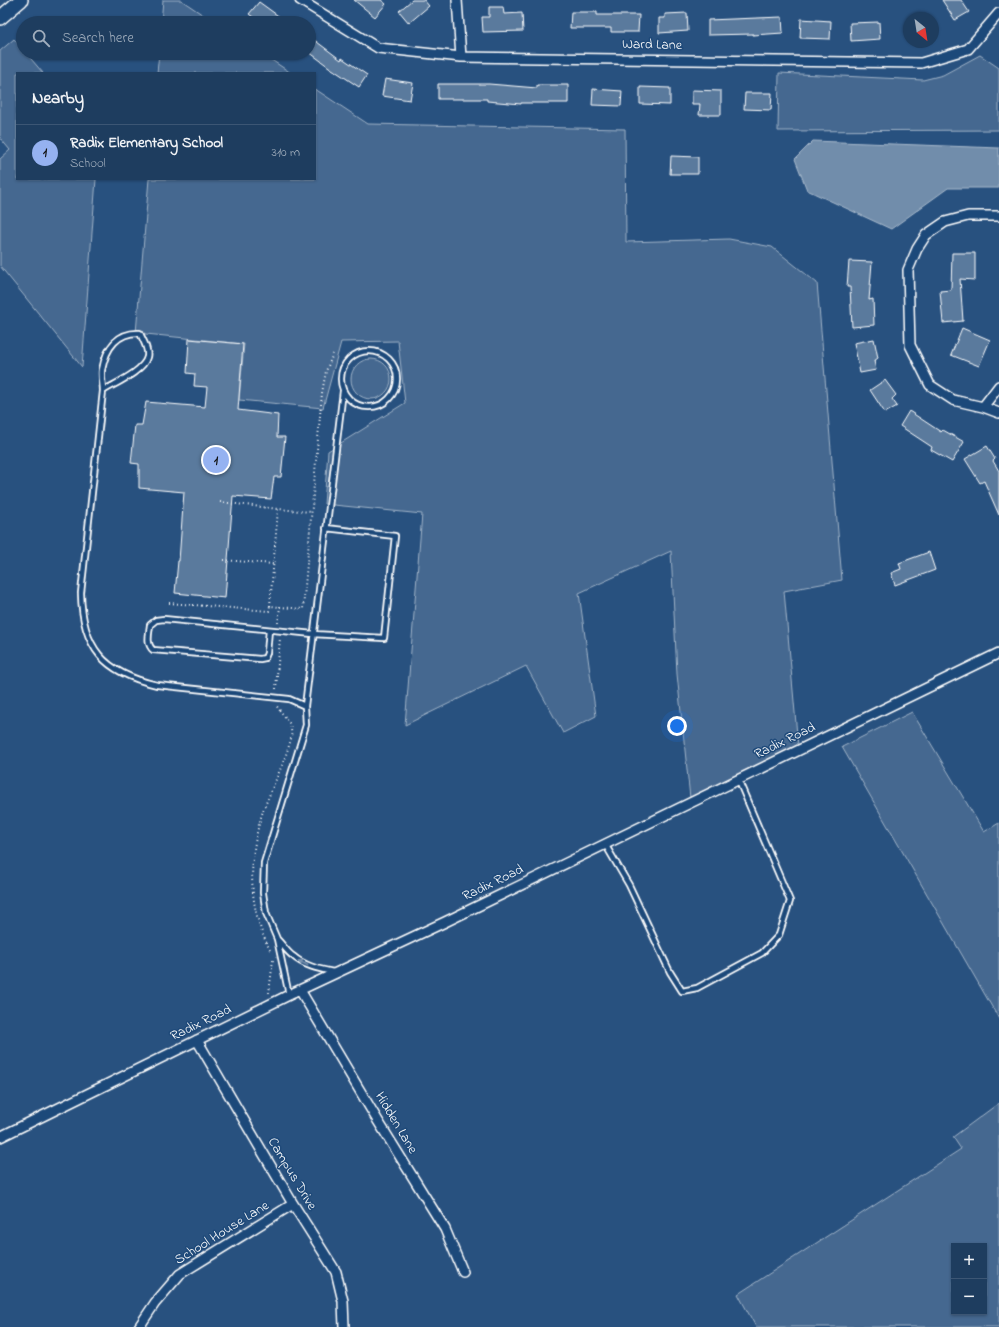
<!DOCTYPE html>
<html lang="en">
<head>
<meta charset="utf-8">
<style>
  body { margin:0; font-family:"Indie Flower",sans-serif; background:#2b4868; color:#f1f3f6 }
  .controls { position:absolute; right:12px; bottom:12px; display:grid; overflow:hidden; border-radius:0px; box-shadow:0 1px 3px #0004 }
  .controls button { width:36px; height:36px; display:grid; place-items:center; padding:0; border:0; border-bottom:1px solid #3c5674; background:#1e3d5f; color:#f1f3f6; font:20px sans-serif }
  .compass { position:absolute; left:903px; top:12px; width:36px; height:36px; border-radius:50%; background:#1e3d5f; box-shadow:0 1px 3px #0004; rotate:150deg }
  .you { position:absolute; left:677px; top:726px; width:14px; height:14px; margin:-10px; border:3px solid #fff; border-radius:50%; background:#1a73e8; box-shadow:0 0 0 6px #1a73e833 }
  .badge { display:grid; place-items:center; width:26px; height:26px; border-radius:50%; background:#95b2f1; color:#111; font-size:13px; font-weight:700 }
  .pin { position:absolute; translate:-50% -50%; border:2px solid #fff; box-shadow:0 1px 4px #0006 }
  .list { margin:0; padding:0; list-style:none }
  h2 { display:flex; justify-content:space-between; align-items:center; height:52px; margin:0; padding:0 16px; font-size:17px }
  h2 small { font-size:13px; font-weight:400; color:#a1aebd }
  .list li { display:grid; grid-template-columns:26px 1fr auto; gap:12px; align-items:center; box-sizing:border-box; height:56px; padding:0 16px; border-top:1px solid #3c5674 }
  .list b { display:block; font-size:15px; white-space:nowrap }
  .list p { margin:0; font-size:13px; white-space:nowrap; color:#a1aebd }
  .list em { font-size:13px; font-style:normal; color:#a1aebd }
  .icon { flex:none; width:22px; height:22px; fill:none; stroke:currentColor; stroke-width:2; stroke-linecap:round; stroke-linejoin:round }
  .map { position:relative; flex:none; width:999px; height:1327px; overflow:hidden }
  .search { position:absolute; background:#1e3d5f; box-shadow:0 1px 3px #0004; left:16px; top:16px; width:300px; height:44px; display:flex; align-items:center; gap:10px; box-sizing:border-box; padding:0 14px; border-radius:22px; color:#a1aebd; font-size:15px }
  .panel { position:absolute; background:#1e3d5f; box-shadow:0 1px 3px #0004; left:16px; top:72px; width:300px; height:108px; border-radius:0px }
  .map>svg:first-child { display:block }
  .green { fill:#446890; stroke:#a2b4c8; fill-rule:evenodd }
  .water { fill:#718dab; stroke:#aabbcd }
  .building { fill:#5a7a9d; stroke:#fff }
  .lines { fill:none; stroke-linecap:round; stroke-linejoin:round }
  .service-casing { stroke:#fff; stroke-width:8 }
  .minor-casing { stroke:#fff; stroke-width:12 }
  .secondary-casing { stroke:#fff; stroke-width:16 }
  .path { stroke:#fff; stroke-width:2; stroke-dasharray:1 3; stroke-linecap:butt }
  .service { stroke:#1f4a7a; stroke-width:4.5 }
  .minor { stroke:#1f4a7a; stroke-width:9 }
  .secondary { stroke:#1f4a7a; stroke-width:13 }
  .oneway { fill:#7992af }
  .labels { text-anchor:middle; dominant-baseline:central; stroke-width:3; stroke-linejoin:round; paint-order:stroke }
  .street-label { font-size:14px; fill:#fff; stroke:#1f4a7a }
</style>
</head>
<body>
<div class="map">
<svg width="999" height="1327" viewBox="0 0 999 1327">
  <rect width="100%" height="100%" fill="#28517f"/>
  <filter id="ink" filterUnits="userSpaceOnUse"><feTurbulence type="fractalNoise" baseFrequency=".025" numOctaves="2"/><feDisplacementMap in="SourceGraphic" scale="8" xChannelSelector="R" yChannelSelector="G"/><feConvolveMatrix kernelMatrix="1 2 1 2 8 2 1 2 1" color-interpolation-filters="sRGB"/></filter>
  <g filter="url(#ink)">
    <path class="green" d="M163,0H181L215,23H161Z
      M14,39L23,49V53H26L43,73H17V179H96L82,367L0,266V159L10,150L0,138V51Z
      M159,53H261L291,73H157Z
      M980,55L999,68V130L778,131L779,73L923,80L943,75Z
      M315,89L368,124L625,129L626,242L729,239L772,247L817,283L842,580L784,591L798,746L690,798L677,674L671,551L579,593L596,716L563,733L526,666L405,725L422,514L324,504L328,451L405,403L398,341L341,342L323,408L239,400L244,344L136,333L149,179H315Z
      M351 379a20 20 0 1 1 40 0a20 20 0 1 1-40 0Z
      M912,712L984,832L999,823V1019L842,747Z
      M999,1103V1327H756L738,1294L961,1149L953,1137ZM954,1246H984V1312H954Z"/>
    <path class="water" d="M813,141L999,148V188H948L891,229L807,190L795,159Z"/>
    <path class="building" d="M354,0H381L386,4L375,17Z
      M412,0H424L429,6L409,23L399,11Z
      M942,0H961L969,12L955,20Z
      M259,2L288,23H261L249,14Z
      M489,7H503L504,14L522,13L523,31L483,32L482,17H489Z
      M571,12H597V15H639L638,32H611V28H570Z
      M687,13L688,31L659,33V18H665V14Z
      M782,17L783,33L753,35V34L708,35V20Z
      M801,19L831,21L830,39L800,38Z
      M879,22L880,39L851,41L850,23Z
      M309,36L341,60L342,58L367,75L359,87L329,67L309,52Z
      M385,79L413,83L410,100L382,96Z
      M438,84H489L537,88V85H568V103H521V104L487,101V99H438Z
      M640,87L670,88V105L640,104Z
      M593,89L622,91L621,106L592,105Z
      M692,90L721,91V115H699L700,104H692Z
      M745,93H772L771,110L744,109Z
      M671,156L698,157V174H670Z
      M952,253H975V280L960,279L963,321L943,323L940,291L951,290Z
      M849,261L872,262L869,300L873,299L874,325L852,327L850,287H847Z
      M962,328L990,340L979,366L951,355Z
      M189,339L243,344L238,410L278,415L277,437H285L281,477H274L271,499L233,496L225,598L175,593L178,561H179L184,492L139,488V464L131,463L135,425H142L146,402L205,407L207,387L194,386L195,374L187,373Z
      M874,339L878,358L874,361L876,370L860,373L854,343Z
      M885,380L896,395L892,399L897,406L885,413L870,390Z
      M909,411L941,432L943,430L964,442L952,462L931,450L932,447L900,426Z
      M987,446L995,459L993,461L999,471V515L984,481L980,483L965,459Z
      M929,552L935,570L895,585L891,573L901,569L899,563Z"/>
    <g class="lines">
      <g class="service-casing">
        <path id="service" d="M341 379a28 28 0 1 1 56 0a28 28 0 1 1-56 0Z
          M103,391C103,384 101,376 102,370C106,348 117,332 140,333C143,341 149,349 147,357C144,371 114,384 103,391L81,593C82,648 104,673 157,685L289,699L305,706
          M269,630L267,653L265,658L260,659L153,650C146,644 149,634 150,625L156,620L164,619L313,634L384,638L395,536L326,528
          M605,844L629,885L670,972L682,991L697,988L762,953L779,935L790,901L738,779
          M278,940C283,945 287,952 293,956C304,966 319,969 333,972
          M289,995L277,939L266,913L263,893L264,863L306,725L305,706L343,391"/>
      </g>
      <g class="minor-casing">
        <path id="minor" d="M300,0L378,48L461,57L921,63L968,49L999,13
          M457,0L461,57
          M999,216H968L945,222L926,235L917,249L908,270L910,345L930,385L953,400L983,407L999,413
          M983,407L999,386
          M300,990L378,1121L445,1229L463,1272
          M197,1040L293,1204L336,1272L343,1301L344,1327
          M0,1137L289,995L445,922L999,653
          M139,1327L155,1303L180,1274L293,1204"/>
      </g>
      <g class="secondary-casing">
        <path id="secondary" d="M0,18L21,0"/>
      </g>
      <path class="path" d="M220,502L278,509
        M224,560L273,564
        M169,603L269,611L270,606L280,607
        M270,606L278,509L311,512
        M278,623L280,607L303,609L322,393L326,371L333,354
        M276,689L280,638
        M270,950C247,907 248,856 263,811C272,787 284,764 291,739C293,721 285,719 276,705
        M269,993L273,960"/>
      <use href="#service" class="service"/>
      <use href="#minor" class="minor"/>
      <use href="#secondary" class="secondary"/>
    </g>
    <defs><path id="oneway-solid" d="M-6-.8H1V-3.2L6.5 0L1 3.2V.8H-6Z"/></defs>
    <use class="oneway" href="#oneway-solid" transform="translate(303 963) rotate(-152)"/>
  </g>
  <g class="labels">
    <g class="street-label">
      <text transform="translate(652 45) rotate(1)">Ward Lane</text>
      <text transform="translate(785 741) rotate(-26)">Radix Road</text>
      <text transform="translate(493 883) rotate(-26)">Radix Road</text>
      <text transform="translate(201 1023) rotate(-26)">Radix Road</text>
      <text transform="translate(396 1123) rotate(59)">Hidden Lane</text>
      <text transform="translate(292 1174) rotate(59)">Campus Drive</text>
      <text transform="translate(222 1233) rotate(-32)">School House Lane</text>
    </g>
  </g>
</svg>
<div class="controls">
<button>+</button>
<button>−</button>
</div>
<svg class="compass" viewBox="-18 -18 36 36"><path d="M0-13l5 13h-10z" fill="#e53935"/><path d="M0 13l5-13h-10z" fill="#a1aebd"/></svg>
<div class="you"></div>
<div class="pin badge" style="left:216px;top:460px">1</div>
<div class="search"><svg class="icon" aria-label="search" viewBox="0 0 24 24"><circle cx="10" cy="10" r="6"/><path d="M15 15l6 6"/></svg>Search here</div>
<section class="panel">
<h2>Nearby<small></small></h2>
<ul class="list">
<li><span class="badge">1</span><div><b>Radix Elementary School</b><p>School</p></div><em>310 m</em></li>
</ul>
</section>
</div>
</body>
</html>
